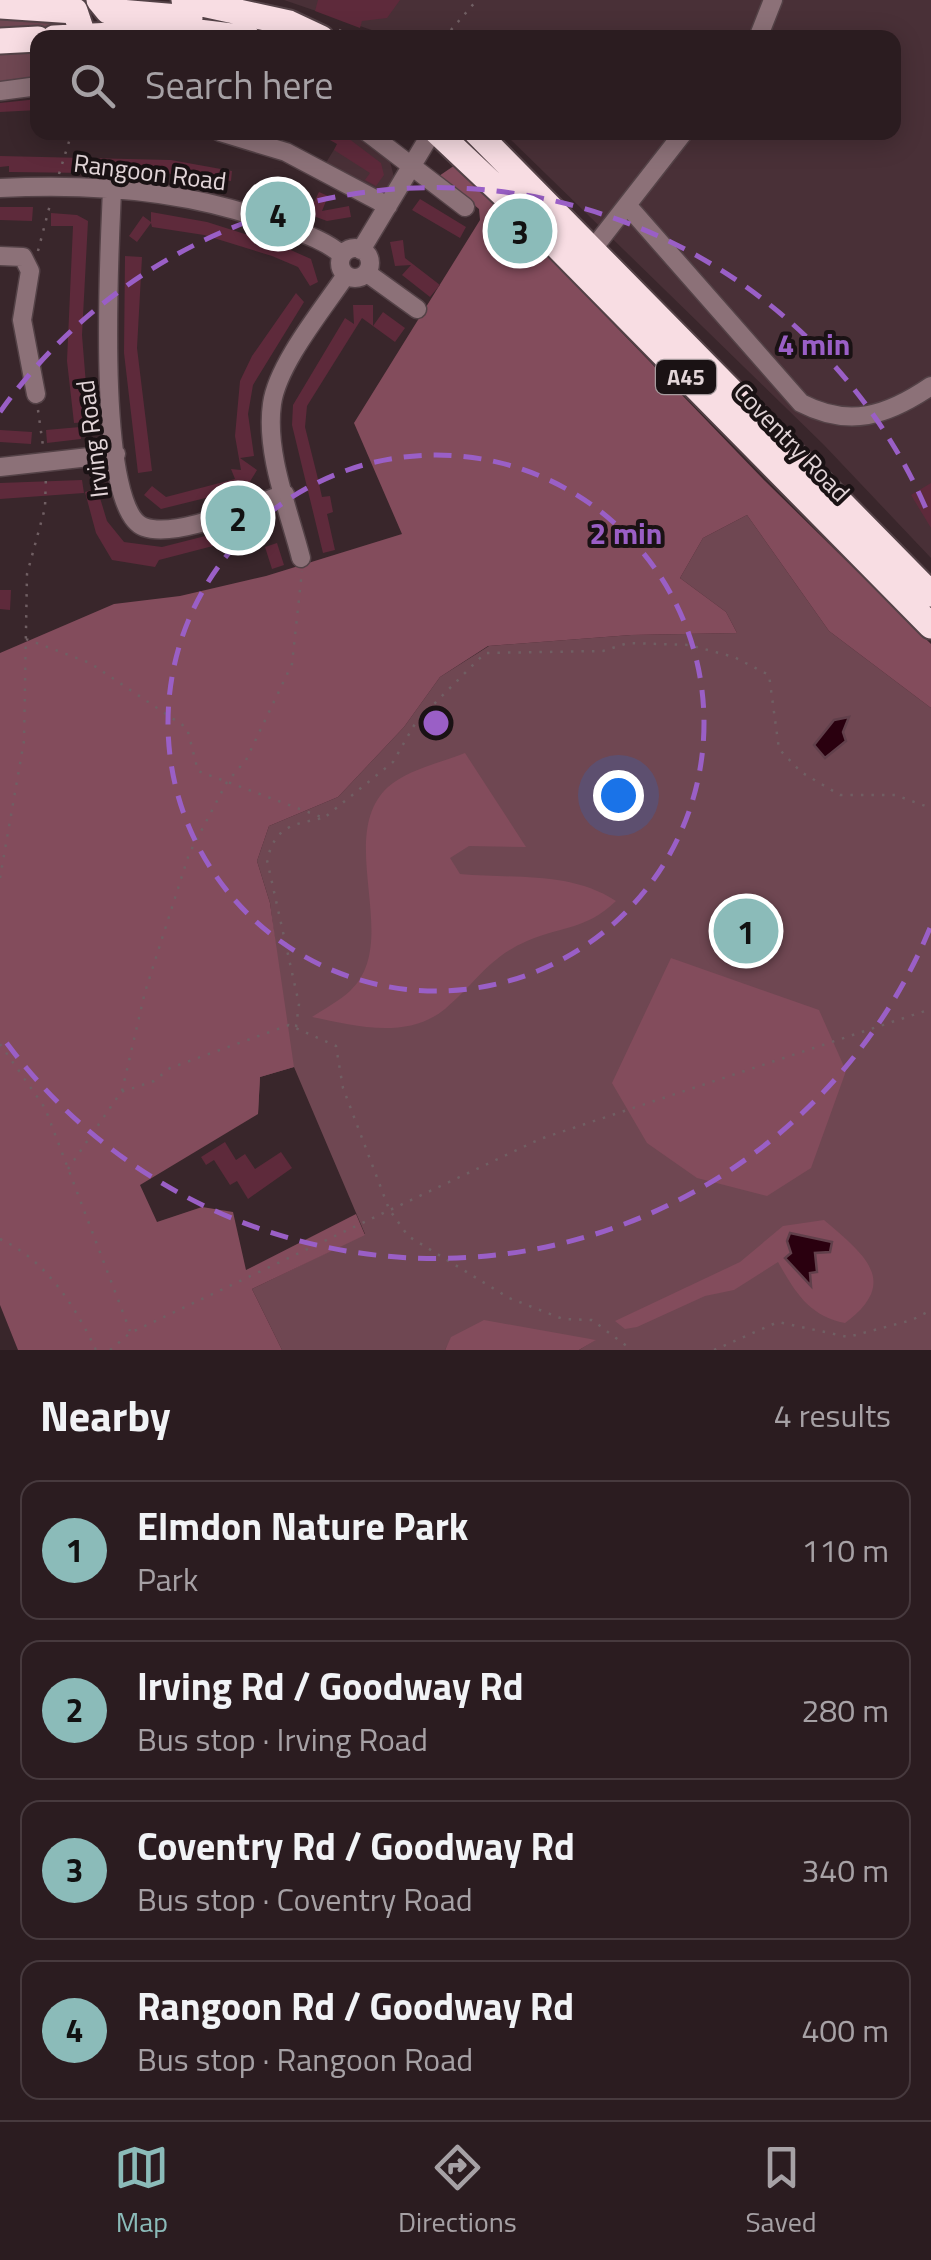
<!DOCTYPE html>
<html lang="en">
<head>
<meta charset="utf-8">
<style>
  body { margin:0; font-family:"Titillium Web",sans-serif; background:#332529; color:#f1f3f6 }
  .you { position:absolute; left:618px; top:795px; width:35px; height:35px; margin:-25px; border:8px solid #fff; border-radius:50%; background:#1a73e8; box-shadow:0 0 0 15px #1a73e833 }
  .badge { display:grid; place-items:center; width:65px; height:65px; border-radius:50%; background:#8bbbb9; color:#111; font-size:32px; font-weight:700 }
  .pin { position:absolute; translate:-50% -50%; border:5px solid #fff; box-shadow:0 2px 10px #0006 }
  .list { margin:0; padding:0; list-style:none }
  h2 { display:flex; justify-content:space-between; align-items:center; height:130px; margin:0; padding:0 40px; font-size:42px }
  h2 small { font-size:32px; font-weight:400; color:#a6a1a5 }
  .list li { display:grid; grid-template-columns:65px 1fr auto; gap:30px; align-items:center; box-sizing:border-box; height:140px; margin:0 20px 20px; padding:0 20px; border:2px solid #473a3e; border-radius:20px }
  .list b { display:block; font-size:38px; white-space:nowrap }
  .list p { margin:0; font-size:32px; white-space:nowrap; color:#a6a1a5 }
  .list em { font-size:32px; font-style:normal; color:#a6a1a5 }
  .icon { flex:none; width:55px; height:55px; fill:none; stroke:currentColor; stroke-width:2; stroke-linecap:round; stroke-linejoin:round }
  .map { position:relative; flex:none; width:931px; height:1350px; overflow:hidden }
  .search { position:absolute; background:#2b1c20; box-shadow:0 5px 25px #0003; left:30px; right:30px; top:30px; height:110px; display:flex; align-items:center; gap:25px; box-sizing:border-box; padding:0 35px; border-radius:20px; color:#a6a1a5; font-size:38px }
  .sheet { height:770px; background:#2b1c20 }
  nav { display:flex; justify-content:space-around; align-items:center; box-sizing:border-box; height:140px; border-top:2px solid #473a3e; background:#2b1c20; font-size:28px; color:#a6a1a5 }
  nav a { display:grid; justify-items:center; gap:5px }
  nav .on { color:#8bbbb9 }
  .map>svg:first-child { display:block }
  .built { fill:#493037 }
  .green { fill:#6f4752 }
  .forest { fill:#834c5c; fill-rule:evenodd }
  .water { fill:#2a000f; stroke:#61404b; stroke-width:2.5 }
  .building { fill:#5e2a3b }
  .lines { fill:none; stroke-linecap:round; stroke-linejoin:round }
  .minor-casing { stroke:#544247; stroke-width:21 }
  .highway-casing { stroke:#544247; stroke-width:29 }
  .path { stroke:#705f63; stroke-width:2.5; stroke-dasharray:2.5 8; stroke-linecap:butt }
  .minor { stroke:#8c7178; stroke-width:18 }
  .highway { stroke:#f8dde3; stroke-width:25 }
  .ring { fill:none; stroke:#9a5fc6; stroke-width:5; stroke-dasharray:18 12 }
  .labels { text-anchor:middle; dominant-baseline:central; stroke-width:8; stroke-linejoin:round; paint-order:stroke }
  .shield { fill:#1a1214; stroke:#a69a9d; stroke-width:2.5 }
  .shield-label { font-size:22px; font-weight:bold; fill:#e2d5d8 }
  .street-label { font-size:25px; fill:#e2d5d8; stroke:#1a1214 }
  .centre { fill:#9a5fc6; stroke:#1a1214; stroke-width:5 }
  .ring-label { font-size:30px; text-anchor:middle; font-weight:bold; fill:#9a5fc6; stroke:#1a1214; stroke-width:8; stroke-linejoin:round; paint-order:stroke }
</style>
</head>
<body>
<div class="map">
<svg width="931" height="1350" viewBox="0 0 931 1350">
  <rect width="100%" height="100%" fill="#39262b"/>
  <path class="built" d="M284,0H931V558L824,445L504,133L894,132V38L392,37Z
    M344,133H357L388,154L394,177L381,202L321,171Z"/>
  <path class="green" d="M0,12L71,24L0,35Z
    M37,47V81L0,86V50Z
    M747,515L829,631L931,708V1350H579L595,1340L452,1337L445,1350H282L252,1289L365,1234L294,1067L260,1077L258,1114L132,1048L282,996L270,903L257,861L269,826L338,797L404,727L440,677L489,646L631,635L737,633L726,612L680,578L703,538Z"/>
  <path class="forest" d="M458,163L765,481L931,644V708L829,631L747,515L703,538L680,578L726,612L737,633L631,635L488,646L440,677L404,727L338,797L269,826L257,861L270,903L294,1067L260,1077L258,1114L140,1185L157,1222L202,1207L233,1212L246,1270L356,1214L365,1235L252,1289L282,1350H18L0,1305V653L114,604L180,596L266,576L402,534L354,423L480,220L479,209L439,176Z
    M465,753L526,847L469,846L450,858L460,874C514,879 570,871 616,901C584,931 564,925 527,941C488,958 476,983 445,1009C407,1040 355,1026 312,1017C324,1009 339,1001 350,991C403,942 334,837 388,787C407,770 442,762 465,753Z
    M671,958L819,1010L846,1071L811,1168L767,1196L697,1178L647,1143L612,1083Z
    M824,1220C862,1253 902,1281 845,1323C809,1316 795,1292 778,1262L734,1290L705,1296L637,1327L625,1329L615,1321L740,1262L783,1226ZM832,1242L814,1252L817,1271L810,1273L811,1284L786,1258Z
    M484,1320L596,1340L579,1350H445L451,1337Z"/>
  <path class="water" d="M849,717L843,732L846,741L825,758L814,745L834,720Z
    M790,1233L832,1242L830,1252L815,1253L817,1272L810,1273L811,1286L785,1258L791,1253L787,1241Z"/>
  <path class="building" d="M318,0H400L387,18L362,21L360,28L315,11Z
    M38,99V110L0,112V103Z
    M316,132H340L381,163L384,175L376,186L365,180L370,173L334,150L337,144Z
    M0,156L171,160L232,171L231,181L170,174L9,172V166L0,167Z
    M259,185L273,190L274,185L314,202L319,192L328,196L322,211L349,206L351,217L327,221L256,195Z
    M420,199L466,227L460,238L412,210Z
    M0,207H33L32,221L0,220Z
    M151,212L207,222L277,244L311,259L318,282L310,286L298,267L272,256L204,235L152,227L151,223L137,242L129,236L143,216L151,222Z
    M51,213L77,215L88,221L82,335L89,422L74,423L67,361L73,226H51Z
    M403,240L405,258L440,285L430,297L402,275L411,265L395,266L390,242Z
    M125,256L142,257L137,348L152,471L138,473L124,353Z
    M296,293L304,302L253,385L248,414L254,456L240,458L257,470L246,488L161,509L144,495L152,486L166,497L235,479L231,469L241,470L235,436L240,381L252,356Z
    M353,305H373V326L362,318L307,406L305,427L317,475L322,497L330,496L333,512L327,514L335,550L323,553L292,425L293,405L345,318L354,324Z
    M383,312L405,328L395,342L373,326Z
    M80,427L81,439L47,443L46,430Z
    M0,430L32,432L31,444L0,442Z
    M82,480L84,493L0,499V483Z
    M931,483V528L911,495Z
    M97,488L107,521L124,542L162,547L233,529L236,540L159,560L155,567L112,560L96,533L85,492Z
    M247,522L271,528L269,539L244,533Z
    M277,543L284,565L272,569L265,547Z
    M0,590H11L10,610L0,609Z
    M225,1142L236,1160L245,1154L255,1169L281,1152L292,1168L248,1199L237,1181L230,1185L214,1160L206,1165L201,1157Z"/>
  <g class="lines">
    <g class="minor-casing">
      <path id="minor" d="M758,38L773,0
        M0,91L38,86
        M220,132L286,152L388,206
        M367,132L465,207
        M684,132L627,205L801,403C849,428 887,416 931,386
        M0,188C95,183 191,190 280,225C302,233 325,240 342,255
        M112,190C110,241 94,510 144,527C177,539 251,505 285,494
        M340 263a15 15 0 1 1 30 0a15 15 0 1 1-30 0Z
        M361,250L432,132
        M592,250L627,205
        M0,256L23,257L30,271L22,320L36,394
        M367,273L417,309
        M0,467L116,454
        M301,558C289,511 265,453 272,404C277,365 323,309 346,275"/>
    </g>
    <g class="highway-casing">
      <path id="highway" d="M99,0L108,11L190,18
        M184,0L289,23L321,38
        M0,6L75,11L83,35
        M54,38L190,31L248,38
        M0,41L38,39
        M437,132L537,226L931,626
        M476,132L931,594"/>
    </g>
    <path class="path" d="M339,30L356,38
      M444,38L477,0
      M59,174L72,132
      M38,251L51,201
      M38,410L43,446
      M26,639L90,663L187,728L198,771L324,818L393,762L416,722L485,653L603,651L628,643L689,645L734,657L769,675L779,749L801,772L840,795H895L931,808
      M0,878L24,741L27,574L45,508L46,474
      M296,1027L299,1004L267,860C276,826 291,825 323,818
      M0,1044L45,1108L130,1331
      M122,1091L145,992L189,854L227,782L246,760L292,664L302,571
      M68,1169L121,1092L154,1081L170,1068L289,1025L336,1046L343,1088L389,1209L408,1236L509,1298L563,1319L592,1320L632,1350
      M0,1239C46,1260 75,1306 96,1350
      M110,1350L130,1333L540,1139L931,1009
      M714,1350L778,1322L848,1337L912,1320L931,1310"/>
    <use href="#minor" class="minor"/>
    <use href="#highway" class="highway"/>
  </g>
  <g class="ring">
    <circle cx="436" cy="723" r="268"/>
    <path d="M930 928A535 535 0 0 1 0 1034M0 412A535 535 0 0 1 930 518"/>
  </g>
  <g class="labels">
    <rect class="shield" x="656" y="360" width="60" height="34" rx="8"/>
    <g class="shield-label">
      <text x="686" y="377">A45</text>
    </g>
    <g class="street-label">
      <text transform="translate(150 172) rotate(7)">Rangoon Road</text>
      <text transform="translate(92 439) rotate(-97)">Irving Road</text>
      <text transform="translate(792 442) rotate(46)">Coventry Road</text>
    </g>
  </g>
  <circle cx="436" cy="723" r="15" class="centre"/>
  <g class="ring-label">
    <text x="814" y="355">4 min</text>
    <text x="626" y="544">2 min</text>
  </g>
</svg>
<div class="you"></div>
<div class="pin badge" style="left:746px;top:931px">1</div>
<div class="pin badge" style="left:238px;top:518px">2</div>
<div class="pin badge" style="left:520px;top:231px">3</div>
<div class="pin badge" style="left:278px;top:214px">4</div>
<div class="search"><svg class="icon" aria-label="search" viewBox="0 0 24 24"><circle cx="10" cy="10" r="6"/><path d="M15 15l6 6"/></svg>Search here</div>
</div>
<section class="sheet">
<h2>Nearby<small>4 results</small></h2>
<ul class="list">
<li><span class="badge">1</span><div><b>Elmdon Nature Park</b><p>Park</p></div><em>110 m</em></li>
<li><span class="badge">2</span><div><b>Irving Rd / Goodway Rd</b><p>Bus stop · Irving Road</p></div><em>280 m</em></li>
<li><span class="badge">3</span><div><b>Coventry Rd / Goodway Rd</b><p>Bus stop · Coventry Road</p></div><em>340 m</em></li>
<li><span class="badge">4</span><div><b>Rangoon Rd / Goodway Rd</b><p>Bus stop · Rangoon Road</p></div><em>400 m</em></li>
</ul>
</section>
<nav>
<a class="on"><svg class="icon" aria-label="map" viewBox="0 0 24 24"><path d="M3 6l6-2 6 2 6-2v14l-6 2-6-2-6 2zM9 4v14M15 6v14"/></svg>Map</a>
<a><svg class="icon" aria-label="directions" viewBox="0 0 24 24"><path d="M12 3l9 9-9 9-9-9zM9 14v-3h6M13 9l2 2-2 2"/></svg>Directions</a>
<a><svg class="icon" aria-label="saved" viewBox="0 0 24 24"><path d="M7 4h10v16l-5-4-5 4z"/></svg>Saved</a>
</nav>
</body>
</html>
